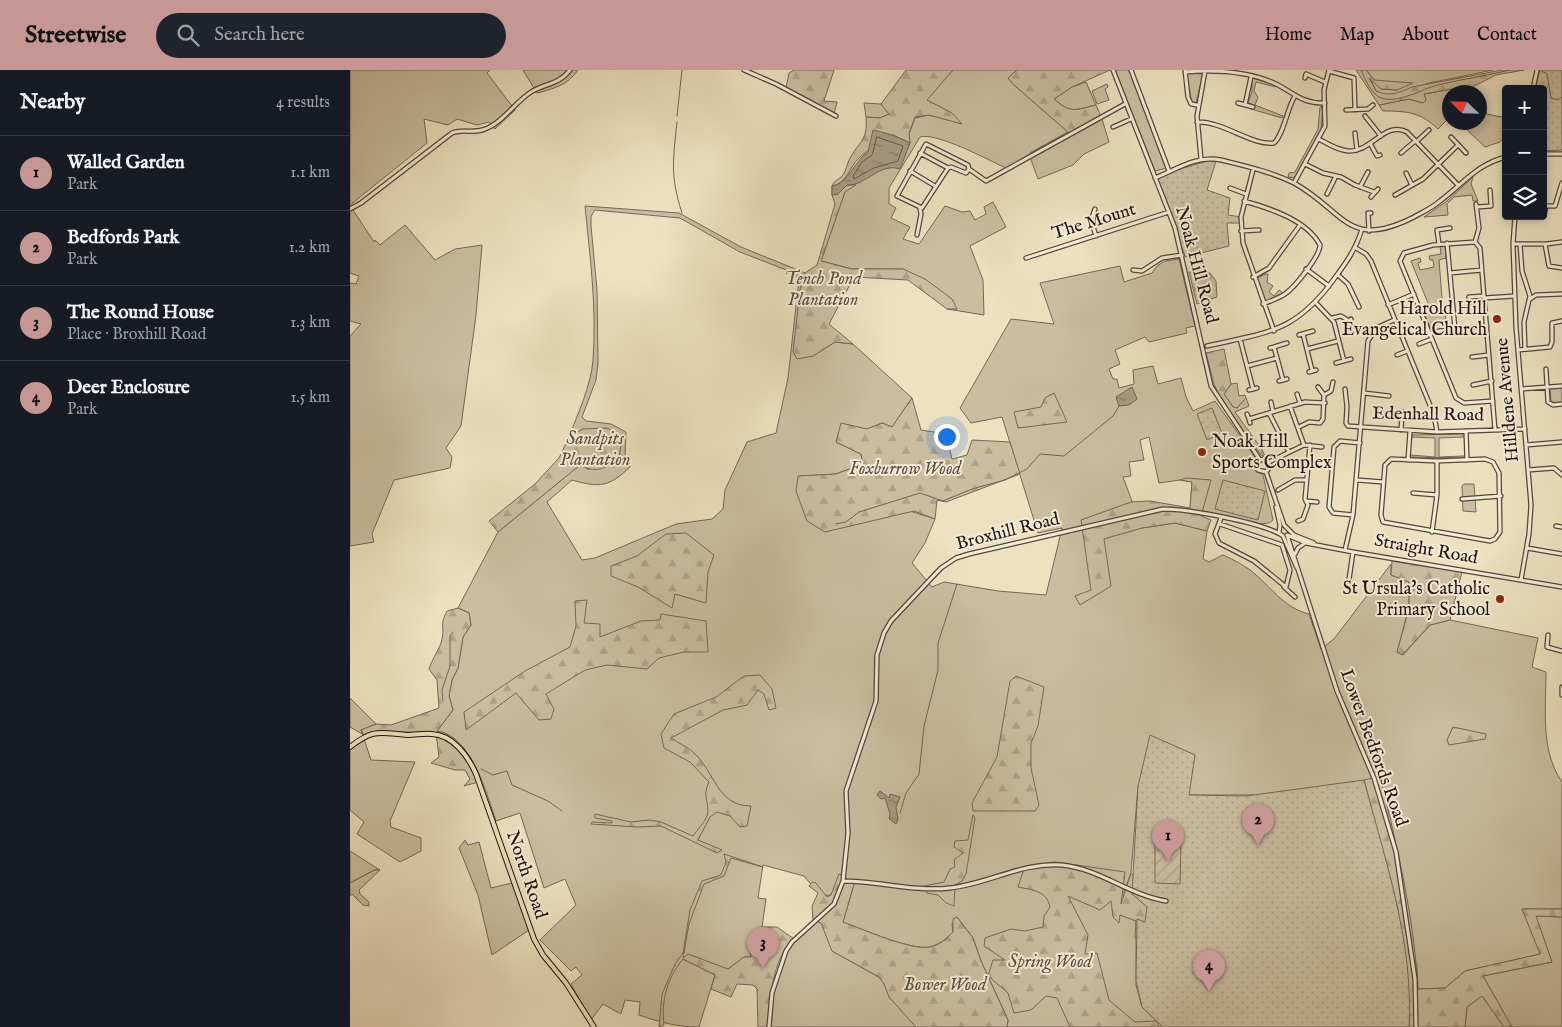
<!DOCTYPE html>
<html lang="en">
<head>
<meta charset="utf-8">
<style>
  body { margin:0; font-family:"IM FELL English",serif; background:#20242c; color:#f1f3f6 }
  .controls { position:absolute; right:15px; top:15px; display:grid; overflow:hidden; border-radius:5px; box-shadow:0 2px 8px #0003 }
  .controls button { width:45px; height:45px; display:grid; place-items:center; padding:0; border:0; border-bottom:1px solid #363941; background:#171b24; color:#f1f3f6; font:25px sans-serif }
  .compass { position:absolute; left:1092px; top:15px; width:45px; height:45px; border-radius:50%; background:#171b24; box-shadow:0 2px 8px #0003; rotate:293deg }
  .you { position:absolute; left:596px; top:366px; width:18px; height:18px; margin:-12px; border:4px solid #fff; border-radius:50%; background:#1a73e8; box-shadow:0 0 0 8px #1a73e833 }
  .badge { display:grid; place-items:center; width:32px; height:32px; border-radius:50%; background:#c59692; color:#111; font-size:16px; font-weight:700 }
  .pin { position:absolute; translate:-50% -41px; filter:drop-shadow(0 1px 2px #0008) }
  .pin::after { content:''; position:absolute; top:26px; width:18px; height:15px; background:inherit; clip-path:polygon(0 0,100% 0,50% 100%) }
  .list { margin:0; padding:0; list-style:none }
  h2 { display:flex; justify-content:space-between; align-items:center; height:65px; margin:0; padding:0 20px; font-size:21px }
  h2 small { font-size:16px; font-weight:400; color:#9ea1a6 }
  .list li { display:grid; grid-template-columns:32px 1fr auto; gap:15px; align-items:center; box-sizing:border-box; height:75px; padding:0 20px; border-top:1px solid #363941 }
  .list b { display:block; font-size:19px; white-space:nowrap }
  .list p { margin:0; font-size:16px; white-space:nowrap; color:#9ea1a6 }
  .list em { font-size:16px; font-style:normal; color:#9ea1a6 }
  .icon { flex:none; width:28px; height:28px; fill:none; stroke:currentColor; stroke-width:2; stroke-linecap:round; stroke-linejoin:round }
  .map { position:relative; flex:none; width:1212px; height:957px; overflow:hidden }
  header { display:flex; align-items:center; gap:30px; box-sizing:border-box; height:70px; padding:0 25px; background:#c59692; color:#111 }
  header strong { font-size:24px }
  nav { display:flex; gap:28px; margin-inline-start:auto; font-size:18px }
  .search { width:350px; height:45px; background:#20242c; display:flex; align-items:center; gap:12px; box-sizing:border-box; padding:0 18px; border-radius:28px; color:#9ea1a6; font-size:19px }
  main { display:flex }
  aside { flex:1; background:#171b24 }
  .map>svg:first-child { display:block }
  .grass { fill:#cabea1; stroke:#766856; fill-rule:evenodd }
  .forest { fill:url(#forest-firs); stroke:#766856 }
  .park { fill:url(#park-dots); stroke:#766856 }
  .garden { fill:url(#garden-furrows); stroke:#766856 }
  .water { fill:url(#water-ripples); stroke:#726453 }
  .lines { fill:none; stroke-linecap:round; stroke-linejoin:round }
  .shore { stroke:#645648; stroke-width:1 }
  .stream { stroke:#726453; stroke-width:1 }
  .minor-casing { stroke:#544639; stroke-width:5.5 }
  .major-casing { stroke:#21120c; stroke-width:6 }
  .minor { stroke:#f3ecd6; stroke-width:3 }
  .major { stroke:#ede1c0; stroke-width:4 }
  .poi-dot { fill:#8f2418; stroke:#f3ecd6; stroke-width:2 }
  .labels { text-anchor:middle; dominant-baseline:central; stroke-width:4; stroke-linejoin:round; paint-order:stroke }
  .street-label { font-size:18px; fill:#21120c; stroke:#f3ecd6 }
  .park-label { font-size:18px; font-style:italic; fill:#5c4e40; stroke:#f3ecd6 }
  .poi-label { font-size:18px; fill:#21120c; stroke:#f3ecd6; text-anchor:end }
</style>
</head>
<body>
<header>
<strong>Streetwise</strong>
<div class="search"><svg class="icon" aria-label="search" viewBox="0 0 24 24"><circle cx="10" cy="10" r="6"/><path d="M15 15l6 6"/></svg>Search here</div>
<nav><a>Home</a><a>Map</a><a>About</a><a>Contact</a></nav>
</header>
<main>
<aside>
<h2>Nearby<small>4 results</small></h2>
<ul class="list">
<li><span class="badge">1</span><div><b>Walled Garden</b><p>Park</p></div><em>1.1 km</em></li>
<li><span class="badge">2</span><div><b>Bedfords Park</b><p>Park</p></div><em>1.2 km</em></li>
<li><span class="badge">3</span><div><b>The Round House</b><p>Place · Broxhill Road</p></div><em>1.3 km</em></li>
<li><span class="badge">4</span><div><b>Deer Enclosure</b><p>Park</p></div><em>1.5 km</em></li>
</ul>
</aside>
<div class="map">
<svg width="1212" height="957" viewBox="0 0 1212 957">
  <defs>
    <pattern id="forest-firs" width="22" height="20" patternUnits="userSpaceOnUse" patternTransform="scale(1.25)"><rect width="22" height="20" fill="#cabea1"/><path d="M5 1l3.5 6h-7zM16 11l3.5 6h-7z" fill="#ada289"/></pattern>
    <pattern id="park-dots" width="8" height="8" patternUnits="userSpaceOnUse" patternTransform="scale(1.25)"><rect width="8" height="8" fill="#cabea1"/><path d="M2 2h.1M6 6h.1" fill="none" stroke="#ada289" stroke-width="1.8" stroke-linecap="round"/></pattern>
    <pattern id="garden-furrows" width="10" height="10" patternUnits="userSpaceOnUse" patternTransform="scale(1.25)"><rect width="10" height="10" fill="#cabea1"/><path d="M-1 1l2-2M0 10L10 0M9 11l2-2" fill="none" stroke="#ada289"/></pattern>
    <pattern id="water-ripples" width="26" height="14" patternUnits="userSpaceOnUse" patternTransform="scale(1.25)"><rect width="26" height="14" fill="#a89b83"/><path d="M2 4q2-2 4 0t4 0M15 11q2-2 4 0t4 0" fill="none" stroke="#887d6a"/></pattern>
  </defs>
  <rect width="100%" height="100%" fill="#ede1c0"/>
  <filter id="stains"><feTurbulence type="fractalNoise" baseFrequency=".004" numOctaves="4"/><feColorMatrix values="0 0 0 0 .2 0 0 0 0 .09 0 0 0 0 .02 0 0 0 .5 -.17"/></filter>
  <radialGradient id="worn" r=".72"><stop offset=".6" stop-color="#630" stop-opacity="0"/><stop offset="1" stop-color="#630" stop-opacity=".3"/></radialGradient>
  <path class="grass" d="M0,0H140L137,3L165,40L145,59L139,52L127,55L107,49L98,55L74,49L77,73L0,135Z
    M173,0H228C218,15 203,19 187,23Z
    M603,0H667L658,8L664,15L718,62L680,83L682,87L752,49L759,72L734,84L723,95L688,109L680,87L656,98C638,90 587,62 570,67L539,118V134L546,138L541,148L560,157L553,169L569,174L595,136L612,142L620,141L625,150L636,144L634,137L643,132L656,157L620,176L633,210L634,245L597,239H606L553,199H502L471,191L495,122L482,125V116L560,73L559,64L565,48L579,45L611,53L591,37L576,30Z
    M765,0H780L817,98L805,101Z
    M1016,0H1143L1079,13L1048,24L1035,25L1026,21L1019,6L1031,19L1047,20L1024,10Z
    M838,3L853,4L846,33H842L836,5Z
    M902,8L926,15V17L906,12L904,21L908,27L905,35L933,46L932,48L901,39L904,35L898,33L902,22Z
    M736,12L746,35C725,40 721,44 704,29L722,17Z
    M757,14L758,17L755,19L759,30L747,34L742,21Z
    M1113,17L1120,18L1122,22H1100L1099,48L1088,59C1070,42 1057,41 1033,41L1029,35L1059,29L1073,33L1074,24Z
    M514,33L531,34L539,44L530,48L516,47Z
    M970,37H973L971,61L945,108L938,107L939,103L945,102L968,59Z
    M1130,37L1131,39L1135,38L1137,44L1151,47L1156,42V65L1150,72L1135,77L1110,53L1130,52Z
    M1123,107L1121,114L1128,131H1123L1122,125L1104,127L1097,134L1098,145L1074,147L1097,131Z
    M235,136L329,143L391,177L455,203L450,220L463,286L485,272L503,274L562,328L542,357L532,353L486,372L511,384L513,394L486,404L450,406L585,449L575,473L562,493L582,517L594,512L648,521L696,525L712,458L688,463L652,347L621,353L610,338L661,249L704,254L690,213L770,196L774,212L802,203L807,196L815,191L829,189L845,256L836,258L837,263L799,272L795,267L765,280L770,294L759,299L763,309H767L769,318L784,314L783,300L803,296L808,314L831,308L836,327L843,341L865,331L903,384L906,390V401L913,405L923,450L919,453L911,454L840,438L842,412L830,410L809,413L799,367L790,370L794,390L779,392L781,406L773,407L792,458L825,453L857,461L853,489L859,492L873,485C882,489 892,494 900,500C921,516 933,538 959,544L971,579L984,569L1041,494V505L1059,512V538L1047,582L1053,585L1080,555L1100,550L1188,568L1182,597L1196,602C1196,639 1190,680 1212,712V839H1173L1191,884L1115,901L1095,918L1068,919L1067,894L905,725H838L845,685L826,677L788,716L781,803L773,824L786,851V915L792,937L813,957H657L658,950L631,891L623,868L607,847L602,854L603,862C596,869 590,874 580,877C562,881 512,859 493,852L504,814L490,804L481,825L471,826L454,806L413,795L408,828L416,829L412,857L400,873L402,887H394L378,899L333,889L365,905L349,957C327,957 309,952 289,945L290,932L275,930L271,944L253,934L241,950L221,914L232,905L226,897L221,901L190,870L226,835L215,809L194,818L170,743L146,751C137,725 121,665 87,661L103,640L99,626L102,610L108,598L113,567L121,555L119,543L108,538L148,462L231,394L239,400L233,359L219,367C228,343 241,316 243,290C247,239 240,187 235,136ZM245,140L330,148L390,182L444,203L449,209L438,308L426,363L397,372L375,420L373,439L362,449L326,454L245,488L232,490L197,432L222,410C250,418 259,417 280,397L275,386L276,362L261,354L236,351L232,347L246,310L248,293L247,220L241,156V146Z
    M3,140L24,172L25,170L30,175L55,155L85,190L105,179L132,175L126,245L111,356L96,378L102,387L100,398L44,410L22,464L24,472L0,476V266L11,254L0,251V213L6,214L9,206L0,203V141Z
    M1096,175V188L1089,190L1093,241H1095L1096,250L1083,252L1082,261L1075,246L1082,243L1061,191L1070,188L1071,192L1068,193L1070,200L1084,197L1083,190H1080L1079,186L1091,184L1090,176Z
    M916,204H918L917,212L923,216L919,222L924,226L929,220L933,223L917,231L915,230L907,208Z
    M887,313L889,326L895,325L896,328L887,338L883,337L874,324L881,314Z
    M1212,317V333L1201,332L1200,318Z
    M1112,364L1114,367L1089,368V387L1114,386V388L1060,387L1061,385L1085,387V368L1062,367V365Z
    M1114,414H1124L1126,442L1113,441L1112,416Z
    M0,628L26,654L11,660L21,690L65,692L40,751L41,757L71,768V781L50,792L7,764L14,752L0,740V677L14,665L0,657Z
    M115,770L118,775L129,772L141,818L166,812L182,858L142,885L128,825L109,778Z
    M0,781L30,800H24L0,813Z
    M481,839L482,881L529,907L535,914L539,927L566,957H420C422,933 426,893 442,874C453,861 468,851 481,839Z
    M1185,846L1212,847V957H1162L1133,906L1202,892Z
    M1132,926L1152,954L1154,957H1115L1117,937Z"/>
  <path class="forest" d="M444,0H484L474,31L487,32L484,44L436,18L439,3Z
    M556,0H603L577,30L602,43L612,54L579,45L565,47L559,63L560,73L543,65C532,72 518,79 509,88C499,97 497,114 482,116C484,110 489,110 493,105C496,100 497,95 499,90C509,71 518,71 516,47L530,48L539,44L531,34Z
    M667,0H760L722,17L704,29C721,44 725,40 746,35L752,49L682,88L680,83L718,62L664,15L658,8Z
    M1006,0H1016L1024,10L1063,13L1047,20L1031,19L1019,8L1026,21C1039,27 1049,23 1062,17L1152,0H1174L1146,5L1120,18L1113,17L1074,24L1076,30L1073,33L1059,29L1029,35Z
    M497,115H506L495,122L471,191L502,199H553L575,209L602,229L607,239H597L558,210L504,207L479,254L503,274L485,272L463,286L447,289L443,282L450,220L455,203L467,195L485,134L482,125L488,124Z
    M839,202L860,203L866,211L867,227L847,234Z
    M874,279L881,314L874,324L883,337L887,338L896,328L899,336L885,342L911,378L915,386L911,385L870,328L864,314L856,283Z
    M704,323L717,352L668,358L664,342L691,337L695,328Z
    M562,328L571,360L596,364L602,389L617,385L622,370L660,372L670,404L596,432L587,430L585,449L564,441L475,462L457,451L446,421L448,406L486,404L513,394L511,384L486,372L491,353L517,359L532,353L542,357Z
    M257,358L272,366L269,389C255,398 247,404 230,395L148,462L139,451L185,414L209,388L219,367L233,359Z
    M836,408L861,410L851,446L861,450L857,461L825,453L792,458L754,469L761,516L730,535L725,526L741,520L731,450L781,432L800,431L840,438L842,412L830,410Z
    M336,463L364,485L358,502L356,533L325,524L322,538L288,517L261,506V496L287,486L316,464Z
    M1042,491L1112,502L1100,550L1080,555L1052,585L1047,582L1059,538V512L1041,505Z
    M237,530L234,553L250,554V567L291,551L310,550L311,544L356,551L358,582H334L309,588L297,599L257,595L235,600L196,624L204,639L201,649L189,650L166,623L116,660L114,642L175,601L220,577L226,556L225,531Z
    M108,538L119,543L121,555L113,567L108,598L102,610L99,626L103,640L87,661C110,665 124,691 132,711L114,716L120,709L115,700H105L81,693L89,687L86,663L51,662L14,665L11,660L26,654L41,655L89,638L87,610L79,599C82,589 91,577 92,569C95,555 89,556 97,541Z
    M410,605L422,619L426,638L419,640L414,624L408,620L397,635L373,640L321,668C328,673 338,677 344,683C365,702 367,736 401,736L397,756L390,757L380,746L367,742L360,747L348,770L372,780L367,783L311,756L287,757L241,754L242,752L262,753V751L245,748V744L281,752L299,750L311,752L343,766C347,760 354,753 357,746C361,733 351,728 359,712L340,692L314,678L311,664L324,644L366,627L394,606Z
    M666,606L694,617L688,656L681,673V698L689,735L685,741H623L622,733L647,687L660,611Z
    M1103,657L1136,664L1135,669L1099,675L1097,670Z
    M1030,706C1047,776 1064,847 1068,919L1095,918L1115,901L1190,884L1172,839H1212V847L1186,846L1202,892L1133,906L1162,957H1154L1132,926L1117,937L1115,957H1059L1060,943L992,957L1060,932L1048,839L1014,710Z
    M623,745L625,748L616,804L612,811L605,815L604,836L596,833L588,825L577,823L574,816L594,812L600,799L605,797L604,790L613,783L604,777L605,771L618,770Z
    M374,784L413,797L381,788L374,806L354,814L339,854L333,888L338,884L378,899L394,887H401L400,873L412,857H427L444,869C421,890 421,928 417,957H408L407,919L403,915L387,914L381,927L361,919L365,905L333,889C317,908 311,931 314,955L309,957L312,924L325,894L333,883L340,840L352,811L371,805L376,792Z
    M705,792L775,802L771,834L781,803L791,818L818,883L785,868L786,851L770,845L769,853L763,847L761,831L750,840L718,826L738,865L735,884L747,883L759,930L785,952L806,951L809,957H720L707,928L696,926L681,940L664,943L658,923L638,906L643,890H655L634,876L635,868L661,859L675,861L693,857L694,846L700,837C697,821 683,820 668,817L675,796Z
    M25,800H30L9,820L10,824L19,832V836L13,835L2,824L0,826V813Z
    M489,804L504,814L493,852C512,859 562,881 580,877C590,875 596,869 603,862V849L607,847L623,868L631,891L658,950L657,957H566L539,927L534,914L529,907L482,881L471,853L463,850L462,836L468,823L459,816L462,812L466,813L477,827L481,825Z"/>
  <path class="park" d="M1190,0H1212V80L1193,81V19H1185Z
    M861,90L866,91L857,120L880,128L878,145L891,147V153H877L879,176L835,187L807,108L826,100Z
    M862,338L872,363L857,370L847,344Z
    M873,410L915,421L908,450L865,439Z
    M800,665L845,685L839,725L896,726L1014,710C1035,790 1064,873 1059,957H813L792,937L786,911L787,849L795,852L797,837L782,824L788,716Z"/>
  <path class="garden" d="M805,773L831,774L830,814L805,813Z"/>
  <path class="water" d="M523,60L543,65L560,73L550,99C530,92 516,116 497,115L488,124L482,125V116C498,114 504,91 518,82Z
    M782,317L787,329L779,335L769,336L766,327Z
    M530,721L539,728L540,724L550,727L546,737L548,749L546,754L539,749L540,744L535,728L531,729L527,725Z"/>
  <g class="lines">
    <path class="shore" d="M527,67L553,76L548,91L524,98L504,109L503,106L512,92L522,85Z"/>
    <path class="stream" d="M1011,0C1015,9 1021,24 1031,28C1049,34 1071,19 1088,15C1112,9 1136,6 1160,0
      M1192,1L1197,4L1201,28L1208,30L1212,27
      M327,46L332,0
      M327,52C323,90 320,106 332,143
      M486,454L496,452L509,442L570,423L593,431L622,419L655,410L677,399L690,384L714,386L763,346L769,336
      M93,631L92,620L100,596V566L103,562
      M131,699L143,705L157,701L162,715L198,731L212,741
      M550,743L556,723L569,704L574,656L588,600V573L607,514"/>
    <g class="minor-casing">
      <path id="minor" d="M394,0L426,14L486,46
        M763,0L825,158L861,316L910,390
        M781,0L819,101
        M835,0L838,27L841,34L847,35
        M979,1L1004,8L1005,40
        M835,2C861,0 894,1 919,11C941,19 949,34 975,33
        M955,8L956,4L975,12
        M1183,19L1187,0
        M888,33L903,37
        M895,35L901,7
        M996,40L1018,39L1023,35
        M1015,46L1031,66
        M847,52C873,51 902,76 924,73C934,64 937,38 945,26
        M763,57L781,49
        M1005,63L1007,80
        M1101,67L1116,83
        M969,69C978,74 987,80 998,81C1021,83 1035,50 1057,62L1108,115
        M1066,72L1079,60
        M1021,75L1027,86L1030,85
        M570,83L598,98L601,97L616,103L619,99L636,111L775,34
        M1051,83L1065,71
        M1193,84H1212
        M851,89L847,46L855,1
        M955,94L973,103L991,107L1005,115L1024,122
        M598,98L572,138L547,126L576,74L618,95L619,99
        M903,100L891,147L893,173L924,261
        M560,101L585,116
        M1056,103L1062,115
        M805,108C827,99 847,85 871,90C895,96 922,102 944,113C995,141 997,181 1064,147C1073,142 1082,138 1090,131C1113,114 1127,94 1156,87
        M944,113L975,56L974,20L979,0
        M1010,117L1018,102
        M880,118L896,124
        M977,124L986,106
        M1045,125L1073,109L1108,75
        M1021,127L1028,119
        M894,131C919,138 957,150 970,175C970,186 945,217 935,224C929,228 921,231 913,234
        M1126,134L1129,158L1125,172L1130,178L1145,360
        M1193,136H1205L1212,113
        M1127,137L1141,136L1140,120
        M0,139L11,133L102,63C112,59 122,63 132,60C151,55 164,33 181,22C194,14 210,14 220,0
        M745,139L741,150L746,166
        M1165,146L1163,174L1166,257L1181,435L1179,464L1171,510
        M1194,146L1196,136
        M891,161L909,160
        M1019,161L1018,143H1021
        M567,165L571,144L570,138
        M1125,172L1083,175L1054,183L1050,191L1106,328L1114,333L1143,331
        M1097,173L1105,259
        M1089,174L1087,160L1100,158
        M1163,174H1195L1199,196L1212,198
        M1170,174L1172,201L1180,226L1174,252L1175,279
        M1196,174L1212,172
        M1006,178L1016,184L1021,191L1084,345L1087,362
        M676,188L819,142
        M956,199L979,216
        M783,200L792,201L812,188L832,185
        M1100,203L1132,200
        M988,205L998,214L1009,237
        M903,207L919,198L950,155
        M1134,226L1119,227V232L1134,231
        M1134,228L1165,226
        M1180,229L1186,225L1212,224
        M966,233L984,252L994,291
        M1038,235L1064,224
        M982,248L991,246L999,251L1001,249
        M953,264L962,300
        M1080,264L1089,261L1137,256
        M949,265L963,261
        M890,269L903,319
        M1069,274L1082,269
        M857,276C918,262 945,263 984,209C996,193 1006,179 1012,159
        M924,277L933,310
        M920,278L937,273
        M957,279L988,271
        M1168,280L1200,277L1202,272V253L1212,251
        M1047,285L1057,281
        M1122,287L1139,285
        M986,293L1001,289
        M897,296L927,288
        M1196,299L1198,332L1203,335L1212,334
        M959,302L966,300
        M929,311L937,309
        M1123,315L1142,311
        M968,317L974,325
        M995,319L997,337L996,353L998,356L1087,362L1175,359
        M1171,319L1212,316
        M899,320L907,318
        M1014,323L1039,326
        M947,324L950,333
        M921,332L923,342
        M940,336L954,375
        M919,343L939,382
        M897,344L899,349
        M900,353L899,349L955,332L975,333
        M949,357L959,352L970,353L973,349L974,325L981,321L983,312
        M1051,360L1052,345L1054,342
        M1116,361L1117,390
        M1176,375L1212,372
        M1041,389L1087,391L1135,389L1143,392L1149,403L1150,462L1145,469L1140,471L1033,452L1031,445L1035,395Z
        M910,390L914,389L919,392L920,397L916,402
        M910,390L907,395L908,400L916,402
        M1058,390L1060,361
        M919,392L954,375L972,377
        M1178,400L1204,398L1212,405
        M916,402L934,455L944,465L964,473
        M1007,410L1033,412
        M928,420L945,410H956
        M1063,423L1087,425
        M1112,429L1151,426
        M956,431L967,432
        M926,437L930,455L929,463L933,466L947,498
        M1003,445L983,443L979,437L984,377L990,371L1010,373
        M948,451L953,449L958,435L955,429L960,375
        M870,454L932,475L940,500L936,517L904,491L869,473L865,464L871,448
        M1206,456L1212,457
        M1082,462L1087,425V391
        M937,465L987,621L1024,708L1046,782L1065,909L1066,957
        M937,465L956,473L1003,482L1212,517
        M1177,478L1212,484
        M995,480L1003,445L1018,271L1026,258L1044,250
        M945,484L948,478L955,473
        M934,517L945,527
        M997,523L1003,482
        M1198,565L1197,577L1212,581
        M1212,617V625
        M493,811C529,811 564,822 600,818C638,814 672,792 712,795C750,799 779,825 816,831
        M419,957L422,923L436,881L442,872L484,834L493,811L498,763L496,721L526,631L527,585L534,563L541,551L591,498L606,488L619,484L813,439C839,439 908,452 930,464"/>
    </g>
    <g class="major-casing">
      <path id="major" d="M0,677C24,658 30,663 58,665C66,665 74,663 82,664C103,665 118,686 126,704L184,869L193,885L216,913L244,957"/>
    </g>
    <use href="#minor" class="minor"/>
    <use href="#major" class="major"/>
  </g>
  <g class="poi-dot">
    <circle cx="1147" cy="249" r="5"/>
    <circle cx="852" cy="382" r="5"/>
    <circle cx="1150" cy="529" r="5"/>
  </g>
  <g class="labels">
    <g class="street-label">
      <text transform="translate(744 152) rotate(-17)">The Mount</text>
      <text transform="translate(846 195) rotate(75)">Noak Hill Road</text>
      <text transform="translate(1158 330) rotate(-95)">Hilldene Avenue</text>
      <text transform="translate(1078 345) rotate(1)">Edenhall Road</text>
      <text transform="translate(658 462) rotate(-14)">Broxhill Road</text>
      <text transform="translate(1076 480) rotate(10)">Straight Road</text>
      <text transform="translate(1023 678) rotate(70)">Lower Bedfords Road</text>
      <text transform="translate(176 805) rotate(71)">North Road</text>
    </g>
    <g class="park-label">
      <text x="473" y="209">Tench Pond<tspan x="473" dy="21">Plantation</tspan></text>
      <text x="245" y="369">Sandpits<tspan x="245" dy="21">Plantation</tspan></text>
      <text x="555" y="399">Foxburrow Wood</text>
      <text x="700" y="892">Spring Wood</text>
      <text x="595" y="915">Bower Wood</text>
    </g>
    <g class="poi-label">
      <text x="1137" y="239">Harold Hill<tspan x="1137" dy="21">Evangelical Church</tspan></text>
      <text x="862" y="372" text-anchor="start">Noak Hill<tspan x="862" dy="21">Sports Complex</tspan></text>
      <text x="1140" y="519">St Ursula's Catholic<tspan x="1140" dy="21">Primary School</tspan></text>
    </g>
  </g>
  <rect width="100%" height="100%" filter="url(#stains)"/>
  <rect width="100%" height="100%" fill="url(#worn)"/>
</svg>
<div class="controls">
<button>+</button>
<button>−</button>
<button><svg class="icon" aria-label="layers" viewBox="0 0 24 24"><path d="M12 4l9 5-9 5-9-5zM3 14l9 5 9-5"/></svg></button>
</div>
<svg class="compass" viewBox="-18 -18 36 36"><path d="M0-13l5 13h-10z" fill="#e53935"/><path d="M0 13l5-13h-10z" fill="#9ea1a6"/></svg>
<div class="you"></div>
<div class="pin badge" style="left:818px;top:791px">1</div>
<div class="pin badge" style="left:908px;top:775px">2</div>
<div class="pin badge" style="left:413px;top:898px">3</div>
<div class="pin badge" style="left:859px;top:921px">4</div>
</div>
</main>
</body>
</html>
